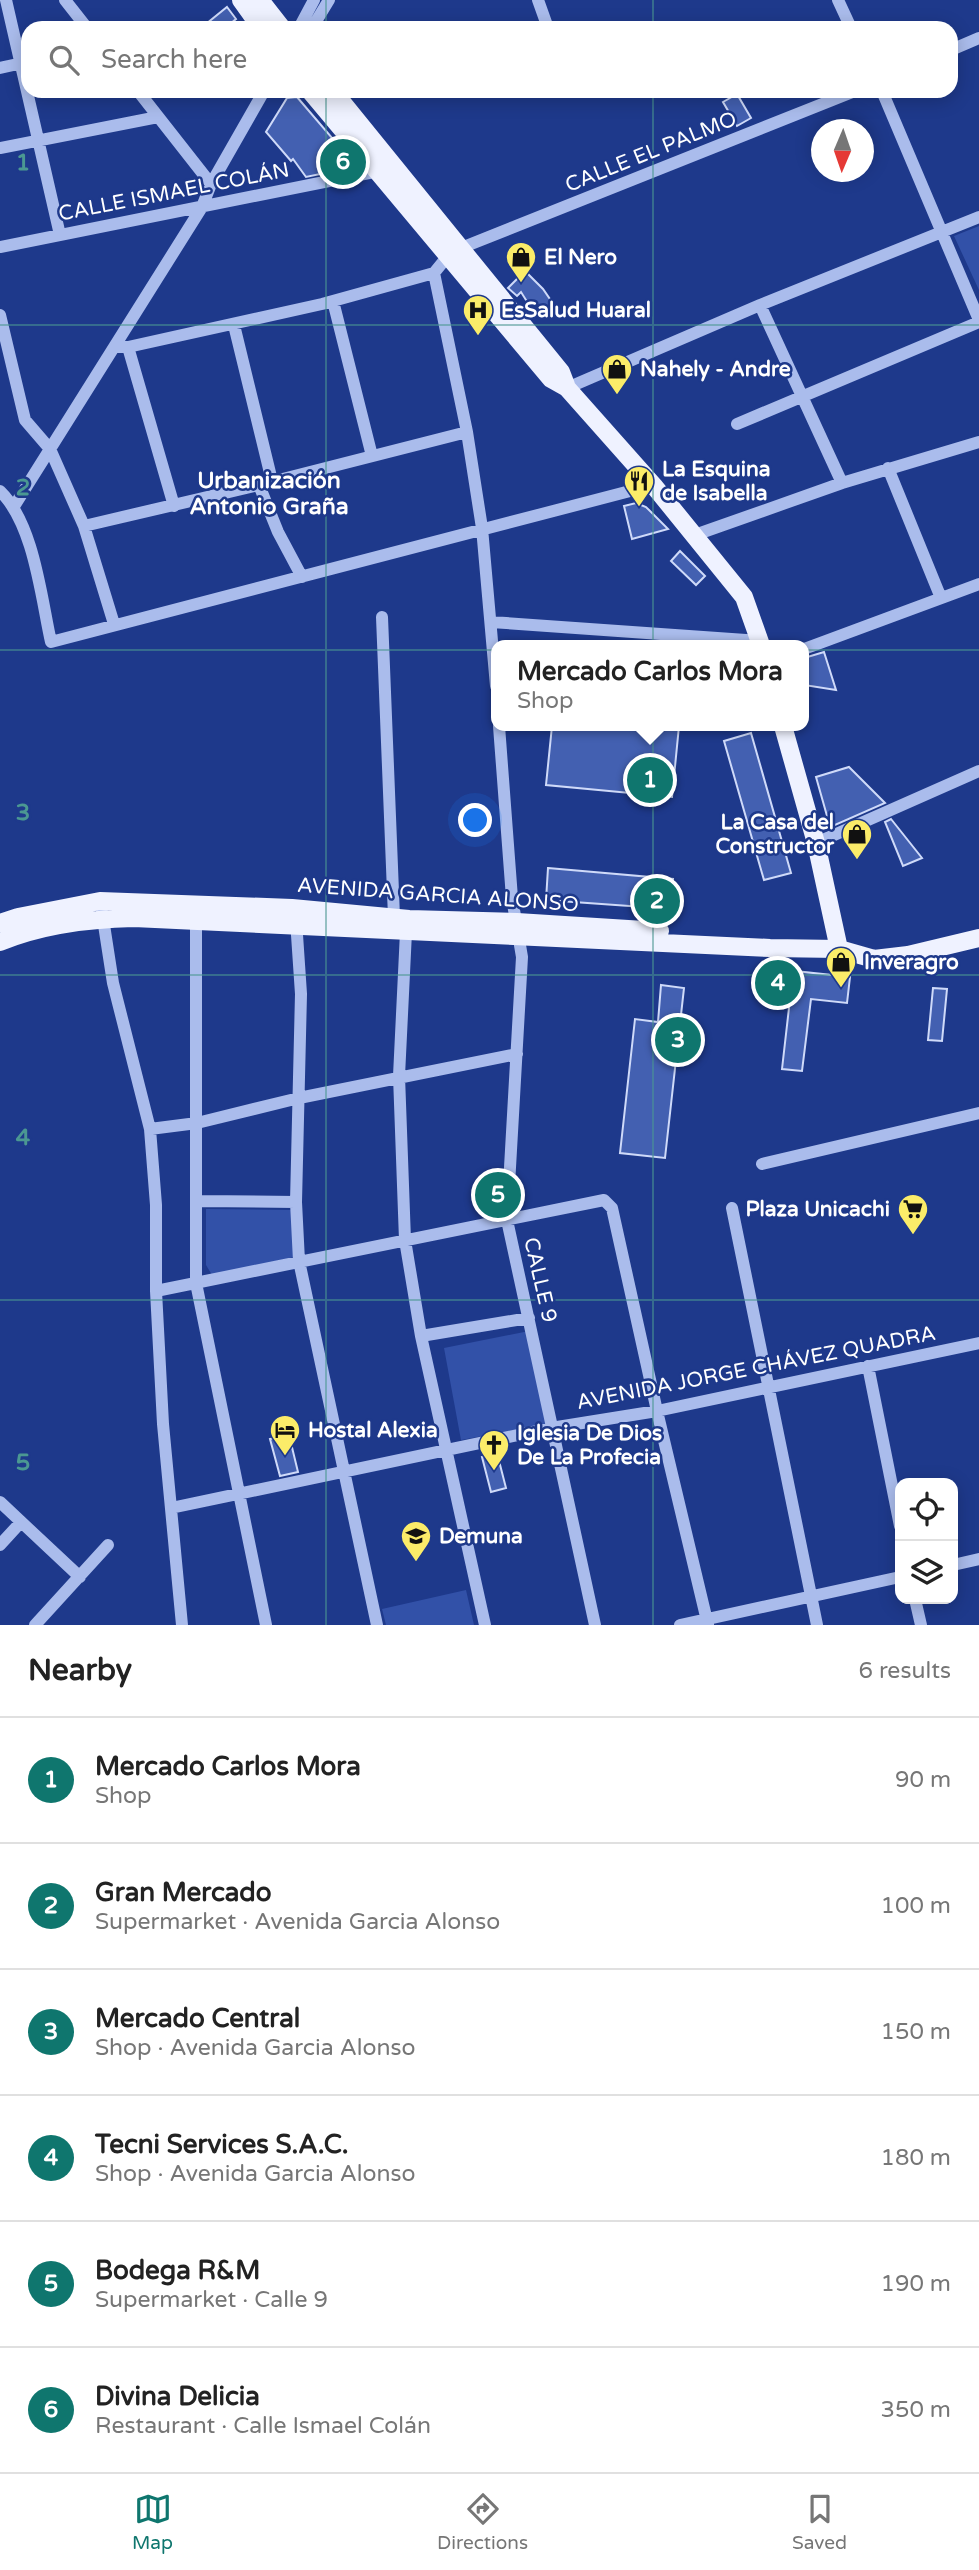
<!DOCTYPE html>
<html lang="en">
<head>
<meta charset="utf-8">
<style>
  body { margin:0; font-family:"Varela Round",sans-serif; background:#f2f2f2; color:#222 }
  .controls { position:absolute; right:21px; bottom:21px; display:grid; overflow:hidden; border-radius:14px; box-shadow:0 4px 18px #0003 }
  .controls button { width:63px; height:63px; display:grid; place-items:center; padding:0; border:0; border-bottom:2px solid #e0e0e0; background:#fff; color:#222; font:35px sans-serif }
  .compass { position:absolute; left:811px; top:119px; width:63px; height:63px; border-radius:50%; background:#fff; box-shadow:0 4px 18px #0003; rotate:182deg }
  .you { position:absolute; left:476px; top:821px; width:24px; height:24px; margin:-18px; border:5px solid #fff; border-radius:50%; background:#1a73e8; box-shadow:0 0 0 10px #1a73e833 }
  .badge { display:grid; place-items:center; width:46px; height:46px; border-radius:50%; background:#0f766e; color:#fff; font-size:23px; font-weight:700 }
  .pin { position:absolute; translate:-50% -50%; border:4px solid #fff; box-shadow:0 2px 7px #0006 }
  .popup { position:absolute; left:491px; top:640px; width:318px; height:91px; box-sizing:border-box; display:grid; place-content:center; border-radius:14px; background:#fff; filter:drop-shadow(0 2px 5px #0005); font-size:23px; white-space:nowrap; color:#767676 }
  .popup b { font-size:26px; color:#222 }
  .popup::after { content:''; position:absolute; left:50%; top:100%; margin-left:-14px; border:14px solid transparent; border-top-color:#fff }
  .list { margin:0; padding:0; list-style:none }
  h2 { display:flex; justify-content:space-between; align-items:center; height:91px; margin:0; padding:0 28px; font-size:30px }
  h2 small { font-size:23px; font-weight:400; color:#767676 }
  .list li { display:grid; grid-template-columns:46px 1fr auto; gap:21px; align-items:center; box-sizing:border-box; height:126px; padding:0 28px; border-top:2px solid #e0e0e0 }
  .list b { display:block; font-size:26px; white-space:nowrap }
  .list p { margin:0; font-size:23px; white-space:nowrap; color:#767676 }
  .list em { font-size:23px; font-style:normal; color:#767676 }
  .icon { flex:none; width:38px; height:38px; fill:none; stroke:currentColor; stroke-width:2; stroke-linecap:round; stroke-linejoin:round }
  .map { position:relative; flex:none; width:979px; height:1625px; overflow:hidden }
  .search { position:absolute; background:#fff; box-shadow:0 4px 18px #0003; left:21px; right:21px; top:21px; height:77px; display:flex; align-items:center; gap:18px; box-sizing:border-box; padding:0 24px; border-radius:21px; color:#767676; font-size:26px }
  .sheet { height:847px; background:#fff }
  nav { display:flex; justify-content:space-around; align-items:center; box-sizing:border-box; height:98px; border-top:2px solid #e0e0e0; background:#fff; font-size:19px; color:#767676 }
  nav a { display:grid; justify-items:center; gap:4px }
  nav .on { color:#0f766e }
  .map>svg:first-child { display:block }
  .green { fill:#3251a8 }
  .building { fill:#4360b1; stroke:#cfdaf9; stroke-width:2 }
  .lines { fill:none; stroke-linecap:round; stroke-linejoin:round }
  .minor { stroke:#aabcec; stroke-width:12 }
  .major { stroke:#eff2ff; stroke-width:18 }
  .grid { fill:none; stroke:#4b9892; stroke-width:2; stroke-opacity:0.55 }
  .labels { text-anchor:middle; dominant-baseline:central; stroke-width:5; stroke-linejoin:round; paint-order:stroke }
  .street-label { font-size:21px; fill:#fff; stroke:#1e398b }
  .poi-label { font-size:21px; font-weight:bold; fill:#fff; stroke:#1e398b; text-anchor:start }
  .neighbourhood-label { font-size:23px; font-weight:bold; fill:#fff; stroke:#1e398b }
  .grid-label { font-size:23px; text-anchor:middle; font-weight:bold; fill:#4b9892; stroke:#1e398b; stroke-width:5; stroke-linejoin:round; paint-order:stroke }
</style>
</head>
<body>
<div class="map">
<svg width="979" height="1625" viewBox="0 0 979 1625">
  <rect width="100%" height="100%" fill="#1e398b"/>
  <path class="green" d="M979,226V290L954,236Z
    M206,1209L291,1210L295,1257L212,1275L206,1265Z
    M529,1331L548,1424L461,1440L444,1348Z
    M466,1590L474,1625H386L382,1609Z"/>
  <path class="building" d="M227,7L236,19L225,28H201Z
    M737,94L751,118L737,126L723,102Z
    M297,97L339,146L354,167L306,177L293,159L291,161L266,132L287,98Z
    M525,271L543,289L554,305L536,316L521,292L517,296L508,288Z
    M636,503L646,507L668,529L632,539L624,506Z
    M680,551L705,576L696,585L671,561Z
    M824,652L836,690L804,685V658Z
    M552,726H679L672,797L546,785Z
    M751,733L791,873L764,880L724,741Z
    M849,767L885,803L835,825L829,823L816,777Z
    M891,819L922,858L903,866L885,822Z
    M548,868L673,879L671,909L546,900Z
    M767,968L850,977L847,1003L811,999L802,1071L782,1069L790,999L764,996Z
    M661,985L684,988L665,1158L620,1153L635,1019L658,1022Z
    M933,988L947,989L942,1041L928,1040Z
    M289,1435L298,1472L280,1476L270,1439Z
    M497,1453L506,1488L491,1492L482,1457Z"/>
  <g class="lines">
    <path class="minor" d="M6,0L60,235
      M65,0L87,28
      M538,0L548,28
      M838,0L851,28
      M299,28L314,0
      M312,28L329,0
      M951,50L979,38
      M0,68L27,62
      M138,91L211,184
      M882,91L979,320
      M0,148L158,117
      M0,247L384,170
      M434,273L467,432L482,528L496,686
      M333,301L372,456
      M760,305L842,483
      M0,315L25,420L50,449L84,526L114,624
      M234,325L272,481
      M114,347H128L322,304L434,273L447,257L461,248L855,91
      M128,347L174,506
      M567,388L760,305L979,217
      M737,424L979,322
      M888,468L941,598
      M259,485L278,532L302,577
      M0,491C34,524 41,597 51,642L653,485
      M13,508L202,207L211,184L264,91
      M84,526L259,485L467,432
      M692,536L842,483L979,442
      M382,617L394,917
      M491,622L760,641
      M804,649L979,584
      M499,726L512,898L522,957L507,1220L595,1625
      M816,843L979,771
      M102,912L113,983L150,1129L156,1205V1291L163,1424L182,1625
      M196,915V1283L266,1625
      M296,920L301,994L296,1202L299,1261L377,1625
      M406,932L399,1076L405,1240L421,1336L485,1625
      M150,1129L197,1123L299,1098L517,1054
      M762,1164L979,1113
      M198,1201L296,1202
      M732,1208L817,1625
      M156,1291L604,1200L612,1208L657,1411L708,1625
      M421,1336L529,1318
      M868,1366L900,1526
      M0,1502L80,1577
      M171,1508L551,1428L657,1411L979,1343
      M0,1545L21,1522
      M953,1565L979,1559
      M915,1599L921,1625
      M35,1625L108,1545
      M680,1625L900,1577"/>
    <path class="major" d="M241,0L261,28
      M260,0L282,28
      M310,91L551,379L567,388L654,486L744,597L761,645
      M333,91L561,372L566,385
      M783,726L816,843L839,949
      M0,923L18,917L100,901L292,908L409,919L517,922L660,931
      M0,942C41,925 90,919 134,918L770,948L839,949L874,959L908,955L979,938"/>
  </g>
  <path class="grid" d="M326,0V28M653,0V28M326,91V1625M653,91V1625M0,325H979M0,650H979M0,975H979M0,1300H979"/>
  <defs>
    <g id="shop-pin" transform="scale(1.575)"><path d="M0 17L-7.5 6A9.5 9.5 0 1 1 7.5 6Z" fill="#fbec69" stroke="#1e398b"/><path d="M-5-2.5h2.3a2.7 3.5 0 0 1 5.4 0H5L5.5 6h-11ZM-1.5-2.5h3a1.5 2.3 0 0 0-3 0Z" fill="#111"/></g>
    <g id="hospital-pin" transform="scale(1.575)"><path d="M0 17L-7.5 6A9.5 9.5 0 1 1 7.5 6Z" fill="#fbec69" stroke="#1e398b"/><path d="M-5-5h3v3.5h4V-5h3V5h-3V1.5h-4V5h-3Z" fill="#111"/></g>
    <g id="restaurant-pin" transform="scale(1.575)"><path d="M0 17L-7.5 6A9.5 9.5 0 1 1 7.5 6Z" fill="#fbec69" stroke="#1e398b"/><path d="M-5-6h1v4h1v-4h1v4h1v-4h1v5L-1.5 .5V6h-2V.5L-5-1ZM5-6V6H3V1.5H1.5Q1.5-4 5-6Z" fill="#111"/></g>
    <g id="supermarket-pin" transform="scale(1.575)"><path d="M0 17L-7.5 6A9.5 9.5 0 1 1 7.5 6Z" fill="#fbec69" stroke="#1e398b"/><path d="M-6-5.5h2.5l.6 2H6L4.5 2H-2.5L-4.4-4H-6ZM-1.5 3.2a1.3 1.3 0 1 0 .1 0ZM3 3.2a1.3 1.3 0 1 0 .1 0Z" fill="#111"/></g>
    <g id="hotel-pin" transform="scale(1.575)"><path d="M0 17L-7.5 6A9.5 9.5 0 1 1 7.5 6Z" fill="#fbec69" stroke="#1e398b"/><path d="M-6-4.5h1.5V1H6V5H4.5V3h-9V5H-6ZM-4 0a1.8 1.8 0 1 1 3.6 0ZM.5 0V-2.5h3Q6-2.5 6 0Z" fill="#111"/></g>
    <g id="church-pin" transform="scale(1.575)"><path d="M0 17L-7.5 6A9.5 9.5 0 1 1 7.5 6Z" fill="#fbec69" stroke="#1e398b"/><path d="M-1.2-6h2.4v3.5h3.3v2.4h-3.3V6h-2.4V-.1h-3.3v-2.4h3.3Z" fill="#111"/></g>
    <g id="school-pin" transform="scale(1.575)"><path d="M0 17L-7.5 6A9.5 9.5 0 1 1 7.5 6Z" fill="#fbec69" stroke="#1e398b"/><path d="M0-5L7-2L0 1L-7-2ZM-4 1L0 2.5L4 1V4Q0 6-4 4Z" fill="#111"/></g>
  </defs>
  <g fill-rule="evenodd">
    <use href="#shop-pin" x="521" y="257"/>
    <use href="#hospital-pin" x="478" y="310"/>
    <use href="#shop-pin" x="617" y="369"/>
    <use href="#restaurant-pin" x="639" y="481"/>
    <use href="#shop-pin" x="857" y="834"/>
    <use href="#shop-pin" x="841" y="962"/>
    <use href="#supermarket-pin" x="913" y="1209"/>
    <use href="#hotel-pin" x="285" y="1430"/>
    <use href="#church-pin" x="494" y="1445"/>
    <use href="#school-pin" x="416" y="1536"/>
  </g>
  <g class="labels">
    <g class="street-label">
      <text transform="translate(651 152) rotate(-22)">CALLE EL PALMO</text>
      <text transform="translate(174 192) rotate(-11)">CALLE ISMAEL COLÁN</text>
      <text transform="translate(438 895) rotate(4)">AVENIDA GARCIA ALONSO</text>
      <text transform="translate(540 1280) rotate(77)">CALLE 9</text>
      <text transform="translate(756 1368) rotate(-11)">AVENIDA JORGE CHÁVEZ QUADRA</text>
    </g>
    <g class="poi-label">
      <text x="544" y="257">El Nero</text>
      <text x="501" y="310">EsSalud Huaral</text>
      <text x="640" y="369">Nahely - Andre</text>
      <text x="662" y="469">La Esquina<tspan x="662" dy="24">de Isabella</tspan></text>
      <text x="834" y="822" text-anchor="end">La Casa del<tspan x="834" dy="24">Constructor</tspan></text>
      <text x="864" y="962">Inveragro</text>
      <text x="890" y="1209" text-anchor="end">Plaza Unicachi</text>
      <text x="308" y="1430">Hostal Alexia</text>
      <text x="517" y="1433">Iglesia De Dios<tspan x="517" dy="24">De La Profecia</tspan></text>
      <text x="439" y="1536">Demuna</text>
    </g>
    <g class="neighbourhood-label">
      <text x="269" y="481">Urbanización<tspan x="269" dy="26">Antonio Graña</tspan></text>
    </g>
  </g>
  <g class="grid-label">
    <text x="23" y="170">1</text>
    <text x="23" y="495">2</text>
    <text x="23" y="820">3</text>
    <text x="23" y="1145">4</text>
    <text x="23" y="1470">5</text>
  </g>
</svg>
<div class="controls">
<button><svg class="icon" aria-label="locate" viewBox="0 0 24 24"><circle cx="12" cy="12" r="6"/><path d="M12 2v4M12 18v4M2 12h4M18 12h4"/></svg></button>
<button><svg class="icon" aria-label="layers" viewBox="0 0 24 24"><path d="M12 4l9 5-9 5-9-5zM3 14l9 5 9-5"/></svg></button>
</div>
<svg class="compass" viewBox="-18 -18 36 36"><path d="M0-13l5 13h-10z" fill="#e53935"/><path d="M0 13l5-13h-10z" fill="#767676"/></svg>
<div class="you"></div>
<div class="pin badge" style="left:650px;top:780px">1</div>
<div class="popup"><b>Mercado Carlos Mora</b>Shop</div>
<div class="pin badge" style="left:657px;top:901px">2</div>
<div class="pin badge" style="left:678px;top:1040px">3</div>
<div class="pin badge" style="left:778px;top:983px">4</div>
<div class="pin badge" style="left:498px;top:1195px">5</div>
<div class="pin badge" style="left:343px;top:162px">6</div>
<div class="search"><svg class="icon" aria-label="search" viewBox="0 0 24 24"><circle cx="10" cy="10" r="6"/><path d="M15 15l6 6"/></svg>Search here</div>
</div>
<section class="sheet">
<h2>Nearby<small>6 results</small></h2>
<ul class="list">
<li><span class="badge">1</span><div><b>Mercado Carlos Mora</b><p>Shop</p></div><em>90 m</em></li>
<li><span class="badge">2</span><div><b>Gran Mercado</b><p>Supermarket · Avenida Garcia Alonso</p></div><em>100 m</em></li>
<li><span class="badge">3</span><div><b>Mercado Central</b><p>Shop · Avenida Garcia Alonso</p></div><em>150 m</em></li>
<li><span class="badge">4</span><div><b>Tecni Services S.A.C.</b><p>Shop · Avenida Garcia Alonso</p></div><em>180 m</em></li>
<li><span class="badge">5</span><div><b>Bodega R&amp;M</b><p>Supermarket · Calle 9</p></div><em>190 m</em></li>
<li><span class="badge">6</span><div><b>Divina Delicia</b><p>Restaurant · Calle Ismael Colán</p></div><em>350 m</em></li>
</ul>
</section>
<nav>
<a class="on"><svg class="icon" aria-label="map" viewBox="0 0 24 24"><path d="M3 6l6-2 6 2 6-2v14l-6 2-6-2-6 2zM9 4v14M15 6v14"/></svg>Map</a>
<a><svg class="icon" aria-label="directions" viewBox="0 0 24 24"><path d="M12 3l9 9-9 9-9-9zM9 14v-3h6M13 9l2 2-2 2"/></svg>Directions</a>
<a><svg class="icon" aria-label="saved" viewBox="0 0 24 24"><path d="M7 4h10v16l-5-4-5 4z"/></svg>Saved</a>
</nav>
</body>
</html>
